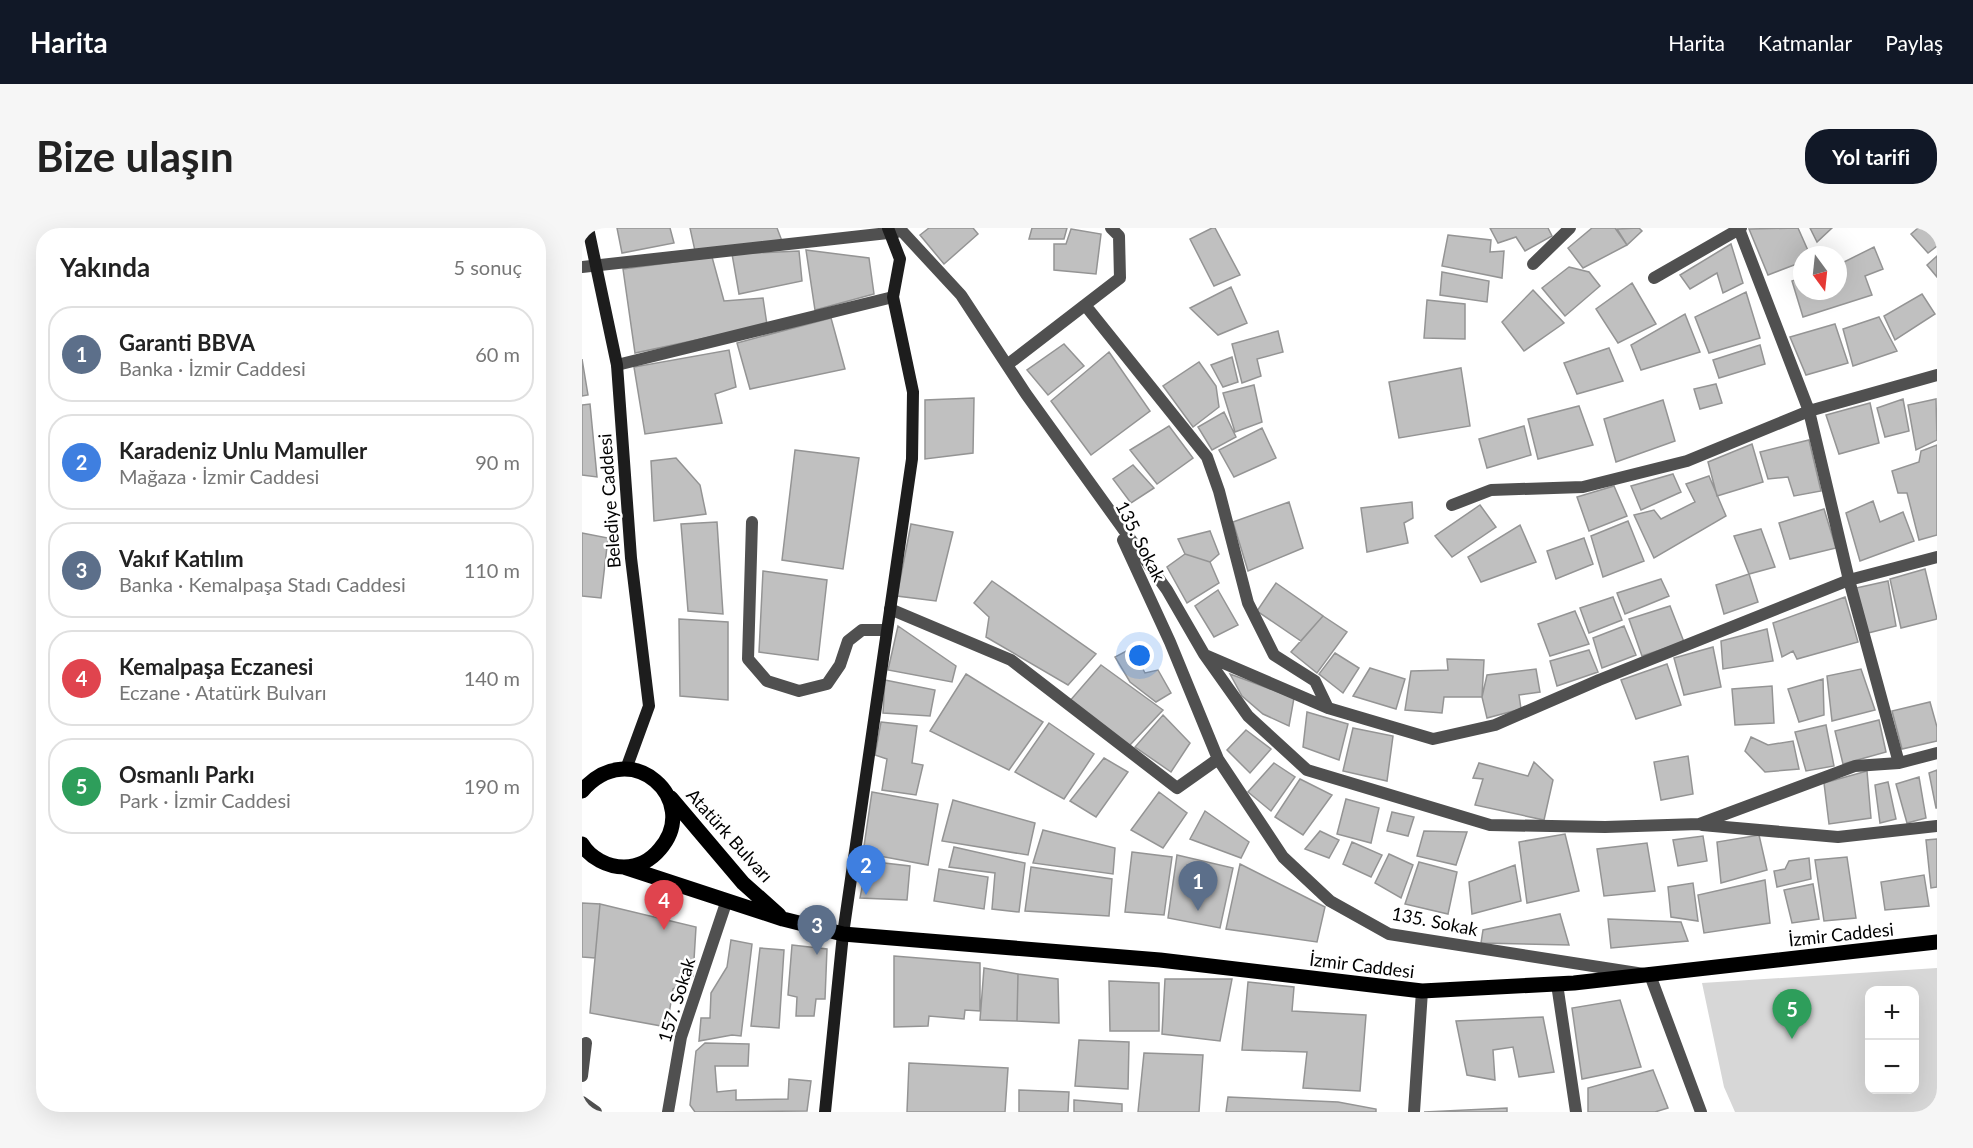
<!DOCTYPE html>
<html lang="tr">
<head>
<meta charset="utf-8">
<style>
  body { margin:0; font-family:Lato,sans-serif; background:#f6f6f6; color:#222 }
  .controls { position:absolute; right:18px; bottom:18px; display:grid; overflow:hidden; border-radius:12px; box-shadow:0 6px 24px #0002 }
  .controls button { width:54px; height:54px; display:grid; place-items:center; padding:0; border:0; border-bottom:2px solid #e0e0e0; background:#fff; color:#222; font:30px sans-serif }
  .compass { position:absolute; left:1211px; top:18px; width:54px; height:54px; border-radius:50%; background:#fff; box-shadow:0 6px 24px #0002; rotate:165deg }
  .you { position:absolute; left:558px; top:428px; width:21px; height:21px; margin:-15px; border:4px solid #fff; border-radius:50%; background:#1a73e8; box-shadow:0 0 0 9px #1a73e833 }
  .badge { display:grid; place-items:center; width:39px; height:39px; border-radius:50%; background:#111827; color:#fff; font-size:20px; font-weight:700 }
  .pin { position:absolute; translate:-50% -50px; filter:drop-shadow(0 2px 3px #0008) }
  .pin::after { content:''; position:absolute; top:32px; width:21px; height:18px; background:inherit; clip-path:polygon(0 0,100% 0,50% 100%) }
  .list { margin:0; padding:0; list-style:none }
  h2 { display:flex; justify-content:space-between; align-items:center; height:78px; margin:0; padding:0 24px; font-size:26px }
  h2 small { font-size:20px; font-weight:400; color:#767676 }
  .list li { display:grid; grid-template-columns:39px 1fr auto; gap:18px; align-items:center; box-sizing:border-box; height:96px; margin:0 12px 12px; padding:0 12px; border:2px solid #e0e0e0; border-radius:24px }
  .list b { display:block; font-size:22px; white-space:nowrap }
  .list p { margin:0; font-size:20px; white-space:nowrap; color:#767676 }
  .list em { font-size:20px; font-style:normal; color:#767676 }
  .map { position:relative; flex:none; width:1355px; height:884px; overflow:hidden; border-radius:24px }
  header { display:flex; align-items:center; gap:36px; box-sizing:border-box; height:84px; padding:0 30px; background:#111827; color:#fff }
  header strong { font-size:28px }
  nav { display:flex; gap:33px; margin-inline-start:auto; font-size:21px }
  .intro { display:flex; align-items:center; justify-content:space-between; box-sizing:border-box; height:144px; padding:0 36px }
  h1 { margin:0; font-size:42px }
  .button { padding:15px 27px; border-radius:24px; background:#111827; color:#fff; font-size:21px; font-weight:700 }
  main { display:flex; gap:36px; padding:0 36px }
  aside { flex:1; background:#fff; border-radius:24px; box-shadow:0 6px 24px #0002 }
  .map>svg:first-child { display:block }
  .green { fill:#d7d7d7; fill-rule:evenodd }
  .building { fill:#c0c0c0; stroke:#949494; stroke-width:1.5 }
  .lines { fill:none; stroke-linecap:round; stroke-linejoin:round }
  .service { stroke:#505050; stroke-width:12 }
  .minor { stroke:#505050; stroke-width:12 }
  .secondary { stroke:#1d1d1d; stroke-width:12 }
  .primary { stroke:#000; stroke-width:15 }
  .labels { text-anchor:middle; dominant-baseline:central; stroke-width:5; stroke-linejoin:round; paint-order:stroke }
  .street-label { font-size:18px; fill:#000; stroke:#fff }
</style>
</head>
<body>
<header>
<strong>Harita</strong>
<nav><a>Harita</a><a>Katmanlar</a><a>Paylaş</a></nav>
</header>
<div class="intro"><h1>Bize ulaşın</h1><a class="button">Yol tarifi</a></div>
<main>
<aside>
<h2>Yakında<small>5 sonuç</small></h2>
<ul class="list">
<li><span class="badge" style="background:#5c6f8a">1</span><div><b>Garanti BBVA</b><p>Banka · İzmir Caddesi</p></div><em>60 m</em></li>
<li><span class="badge" style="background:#3f7fe0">2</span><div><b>Karadeniz Unlu Mamuller</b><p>Mağaza · İzmir Caddesi</p></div><em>90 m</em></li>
<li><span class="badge" style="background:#5c6f8a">3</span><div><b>Vakıf Katılım</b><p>Banka · Kemalpaşa Stadı Caddesi</p></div><em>110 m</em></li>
<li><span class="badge" style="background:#e0444e">4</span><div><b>Kemalpaşa Eczanesi</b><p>Eczane · Atatürk Bulvarı</p></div><em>140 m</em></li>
<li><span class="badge" style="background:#2e9e5b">5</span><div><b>Osmanlı Parkı</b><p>Park · İzmir Caddesi</p></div><em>190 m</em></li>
</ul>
</aside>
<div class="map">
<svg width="1355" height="884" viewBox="0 0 1355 884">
  <rect width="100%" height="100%" fill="#fff"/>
  <path class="green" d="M1355,740V884H1153L1142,859L1120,755ZM1288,762H1332V862H1288Z"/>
  <path class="building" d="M35,0H88L92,15L40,25Z
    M108,0H195L200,13L113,23Z
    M347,0H391L396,6L362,36L338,7Z
    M450,0H485L482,11H447Z
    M630,0H633L658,47L632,58L608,11Z
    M908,0H966L970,8L943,23L934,9L916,15Z
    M1010,0H1033L1045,17L1001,40L986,20Z
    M1057,0L1060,3L1045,17L1035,1Z
    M1216,0L1228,27H1220V34L1186,47L1167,1Z
    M1228,0H1250L1235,14Z
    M1336,0H1355V18L1346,25L1329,6Z
    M489,1L519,6L514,46L472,42V16H484Z
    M866,7L909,12L908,24L922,23L920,50L860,38Z
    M1149,16L1161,55L1141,65L1135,45L1108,61L1098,47Z
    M1292,19L1301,41L1283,48L1290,67L1221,89L1210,53L1220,50V63H1256V37Z
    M224,22L287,30L292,66L233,82Z
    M217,23L220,53L157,66L150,26Z
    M1355,28V49L1345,37Z
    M130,29L142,73L181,70L185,97L53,125L41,41Z
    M987,39L1007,44L1018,58L983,88L960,60Z
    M860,44L907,53L905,74L858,67Z
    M1050,55L1074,96L1036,115L1014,81Z
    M649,59L665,95L636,107L608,80Z
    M951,62L982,95L942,123L920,94Z
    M1164,64L1178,110L1127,125L1113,89Z
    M1340,66L1353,86L1313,112L1302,88Z
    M845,72L883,76V111L842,110Z
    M1103,86L1118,124L1059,142L1049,117Z
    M1297,89L1315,123L1271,138L1261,101Z
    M249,90L263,141L168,161L155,115Z
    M1253,96L1266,135L1224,147L1208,109Z
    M696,103L701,124L675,131L679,148L660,155L650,116Z
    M482,116L502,138L466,167L445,142Z
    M1178,117L1183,136L1137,150L1131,132Z
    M1027,120L1041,153L995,166L982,135Z
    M147,122L154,159L133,166L140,195L63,206L52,139Z
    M527,124L568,183L509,227L469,173Z
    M650,129L656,154L641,159L629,137Z
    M0,131L6,167L0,168Z
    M617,134L634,158L637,179L611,199L581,158Z
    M879,140L888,198L817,210L807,154Z
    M1134,156L1140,175L1118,181L1112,161Z
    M672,157L680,194L653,204L641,165Z
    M392,170L391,225L343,231V172Z
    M1321,171L1327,203L1303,209L1295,180Z
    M1354,171L1355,212L1334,222L1326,177Z
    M1081,172L1093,213L1034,234L1022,191Z
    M1288,175L1297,215L1257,226L1244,187Z
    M8,176L15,249L0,247V177Z
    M997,178L1011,217L956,231L946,191Z
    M642,184L654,209L630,222L616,199Z
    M587,198L611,230L575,256L548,222Z
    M942,198L949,227L905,240L897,211Z
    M680,200L694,230L652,249L637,222Z
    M1227,212L1239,263L1212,268L1206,249L1186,251L1178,224Z
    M1170,216L1181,254L1135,268L1126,234Z
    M1355,217V307L1337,312L1325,265H1316L1310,243L1337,234L1339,223Z
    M213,222L277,230L261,341L200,332Z
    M94,230L118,257L124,286L72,293L69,233Z
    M551,237L572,260L549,275L531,251Z
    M1091,246L1099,264L1059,282L1049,258Z
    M1127,248L1144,288L1072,330L1052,287L1072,282L1079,291L1113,274L1104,256Z
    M1032,258L1045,288L1007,303L995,269Z
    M1291,273L1298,294L1321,284L1332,313L1278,333L1264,285Z
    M707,274L721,320L666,343L651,294Z
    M830,274L831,290L822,295L826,315L785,324L779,280Z
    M898,277L914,299L870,329L853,308Z
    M1242,281L1254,320L1208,331L1197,295Z
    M1046,293L1062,333L1021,349L1009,308Z
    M135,294L141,386L106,383L99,296Z
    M329,296L371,304L354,373L315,368Z
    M938,297L954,334L899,354L886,329Z
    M1179,301L1193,339L1167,346L1152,308Z
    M628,303L637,326L628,334L603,326L596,311Z
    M0,305L26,310L19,370L0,368Z
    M1002,310L1011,336L974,351L965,323Z
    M603,326L628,334L637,355L605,375L585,339Z
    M1343,341L1355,391L1319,400L1308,351Z
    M181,343L245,352L236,432L177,424Z
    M1167,346L1176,374L1142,386L1134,357Z
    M1079,351L1087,368L1043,386L1035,365Z
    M410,353L514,426L486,457L404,409L407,389L392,375Z
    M1306,353L1314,398L1286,405L1274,360Z
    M694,355L741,388L719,413L675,383Z
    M636,362L656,397L632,409L613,378Z
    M1031,369L1040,392L1007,405L998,380Z
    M1263,369L1276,414L1215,431L1211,423L1200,429L1191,395Z
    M1088,378L1102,414L1060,428L1047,391Z
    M993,383L1007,416L968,428L956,396Z
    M741,388L765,404L735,445L709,424Z
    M97,391L146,394V472L98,468Z
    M316,398L374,438L370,454L306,442Z
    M1042,398L1054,427L1020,440L1011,410Z
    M1185,401L1191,433L1141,441L1139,413Z
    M1131,419L1139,459L1102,467L1092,430Z
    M550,420L563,445L576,442L589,465L574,474L548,454L533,429Z
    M1007,422L1016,444L975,458L968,433Z
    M753,425L777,440L761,465L737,446Z
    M865,431L902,432L900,469H862L860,485L823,482L829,443L866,442Z
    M1085,436L1099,477L1054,491L1039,452Z
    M519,437L581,482L547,518L486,475Z
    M788,440L823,451L814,481L771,468Z
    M954,441L958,464L937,467L939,481L905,490L900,469L905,447Z
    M1279,441L1293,482L1250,493L1245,448Z
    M384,446L461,494L427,542L348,503Z
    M648,446L712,470L707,498L681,486L660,468Z
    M1241,451L1242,487L1217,494L1206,461Z
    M303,452L353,462L348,488L301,485Z
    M1190,458L1192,495L1153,497L1150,461Z
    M1348,474L1355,499V513L1320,521L1310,483Z
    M725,484L766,496L757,532L721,519Z
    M581,487L608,515L589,544L553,519Z
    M1297,492L1304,524L1261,536L1253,503Z
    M299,494L335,498L330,535L341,537L334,567L300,562L305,531L293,527Z
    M467,495L512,526L482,571L433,544Z
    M1244,497L1252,538L1224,543L1213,504Z
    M771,500L811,508L805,553L761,543Z
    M664,502L689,521L668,545L645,522Z
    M1169,509L1186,517L1211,513L1217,541L1183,544L1163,523Z
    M1106,528L1111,566L1079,572L1072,534Z
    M522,530L546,544L514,589L488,573Z
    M952,534L971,552L962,592L893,577L901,551L891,550L897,535L946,548Z
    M692,535L713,549L689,583L666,564Z
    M1355,542V580H1354L1347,545Z
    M1285,543L1289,590L1247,596L1242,555Z
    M1337,549L1344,590L1325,595L1314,556Z
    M718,551L750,567L721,607L693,589Z
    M1306,554L1314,591L1298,595L1293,557Z
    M290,564L356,576L346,637L281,625Z
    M577,564L605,585L581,620L549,602Z
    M764,571L797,580L789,615L755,606Z
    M371,572L453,595L446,627L360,613Z
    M623,583L667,614L659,630L608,611Z
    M810,584L832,589L826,608L805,603Z
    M461,602L533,620L531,646L451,635Z
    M738,603L757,612L747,630L723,621Z
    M842,603L885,604L874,637L835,628Z
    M983,606L997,663L945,675L937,614Z
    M1177,607L1185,642L1139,655L1135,614Z
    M1121,608L1125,633L1096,638L1091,612Z
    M1355,611V659L1349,660L1344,612Z
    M770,614L800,627L789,649L761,636Z
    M1065,615L1073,663L1022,668L1015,621Z
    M372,619L443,635L437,684L410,681L413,645L367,639Z
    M550,624L590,629L582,687L543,684Z
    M807,626L831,637L819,670L793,655Z
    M595,627L651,640L638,700L586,690Z
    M1265,629L1274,690L1242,693L1233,632Z
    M1227,630L1229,651L1195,659L1192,643L1203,641L1207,633Z
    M285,633L328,638L325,672L278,670Z
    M837,634L875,644L866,686L823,676Z
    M658,636L743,679L735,714L644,701Z
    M933,637L939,673L890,686L887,654Z
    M449,639L530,651L527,688L443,683Z
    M357,641L406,649L402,681L352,673Z
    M1342,647L1347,678L1303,682L1299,654Z
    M1183,652L1188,695L1122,705L1116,667Z
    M1111,655L1116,693L1089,689L1086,659Z
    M1231,656L1237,691L1210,695L1202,662Z
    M0,675L18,676L13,730L0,729Z
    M18,676L114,699L111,748L91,761L85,799L8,785Z
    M978,686L987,717L899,715L901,702Z
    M1026,691L1099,694L1106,713L1029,720Z
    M149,712L170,716L159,808L150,807L117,813L119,790H128L129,765L145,739Z
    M210,717L245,721L243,771H234L232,788H214L215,769L206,767Z
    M178,720L202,722L197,800L169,798Z
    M312,728L398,735V783L383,782L382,791L347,788L346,798L312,799Z
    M402,740L436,746L435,793L398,792Z
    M436,746L476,751L477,795L435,793Z
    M583,751H650L638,813L580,806Z
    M527,753L577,755V803H528Z
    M666,754L712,759L710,783L784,787L778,863L721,860L725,824L660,822Z
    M1038,772L1059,839L1000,851L990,780Z
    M961,789L972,844L937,849L931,819L911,822L913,852L885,847L874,793Z
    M497,812L547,814L546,861L493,858Z
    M123,815L167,816L166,838H133L135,864L154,862V872L206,871L207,851L229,853L225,883L113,884L108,877L114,823Z
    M562,825L621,827L617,884H556Z
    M327,835L426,840L423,884H325Z
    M1071,842L1086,880L1073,884H1006V860Z
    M437,862L487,864L486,884H437Z
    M646,869L756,874L794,881V884H644Z
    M492,872L540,876V884H492Z
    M925,880V884H842Z"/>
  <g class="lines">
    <path class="service" d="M170,294L166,431L185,453L217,463L245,456L258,437L266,413L280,402H305
      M975,756L994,884
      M0,848L4,815
      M0,874L14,884"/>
    <path class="minor" d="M317,0L379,67L444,166L585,362L622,426L666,488L725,542L908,597L1023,599L1117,596L1273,538L1317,535L1355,525
      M1157,1L1227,183L1267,352L1317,535
      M951,36L988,0
      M0,39L315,4
      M1072,50L1159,0
      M503,77L625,229L637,263L666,375L692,427L733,453L746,480
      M35,137L311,69
      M425,137L538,50L537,8L529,0
      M870,277L909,262L1001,259L1105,233L1227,183L1355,147
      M541,312L588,414L636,531L701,629L748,673L807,706L1068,747L1119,884
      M308,381L429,432L595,560L636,531
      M623,427L746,480L851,511L913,497L1017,452L1267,352L1355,329
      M1120,597L1256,609L1355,598
      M86,884L99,809L145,672
      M832,884L840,763"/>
    <path class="secondary" d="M6,0L35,137L49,330L67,478L44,541
      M243,884L261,706L330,231L331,164L311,69L318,31L306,0"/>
    <path class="primary" d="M0,563C49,506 120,573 78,621C69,632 56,639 42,639C26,639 8,630 0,616
      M89,570L161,655L197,687
      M42,639L201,691L261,706L578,732L840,763L992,755L1355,714"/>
  </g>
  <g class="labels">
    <g class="street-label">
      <text transform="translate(27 273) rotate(-94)">Belediye Caddesi</text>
      <text transform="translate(559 313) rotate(63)">135. Sokak</text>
      <text transform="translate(148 607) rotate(48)">Atatürk Bulvarı</text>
      <text transform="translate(853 693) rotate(11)">135. Sokak</text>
      <text transform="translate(1259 706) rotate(-6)">İzmir Caddesi</text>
      <text transform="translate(780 737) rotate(7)">İzmir Caddesi</text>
      <text transform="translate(94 772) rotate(-73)">157. Sokak</text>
    </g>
  </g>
</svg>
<div class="controls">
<button>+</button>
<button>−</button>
</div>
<svg class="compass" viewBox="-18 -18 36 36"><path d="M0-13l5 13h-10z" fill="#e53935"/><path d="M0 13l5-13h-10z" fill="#767676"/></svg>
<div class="you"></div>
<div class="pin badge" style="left:616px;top:683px;background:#5c6f8a">1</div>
<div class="pin badge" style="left:284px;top:667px;background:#3f7fe0">2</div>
<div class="pin badge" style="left:235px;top:727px;background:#5c6f8a">3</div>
<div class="pin badge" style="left:82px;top:702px;background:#e0444e">4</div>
<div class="pin badge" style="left:1210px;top:811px;background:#2e9e5b">5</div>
</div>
</main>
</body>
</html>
